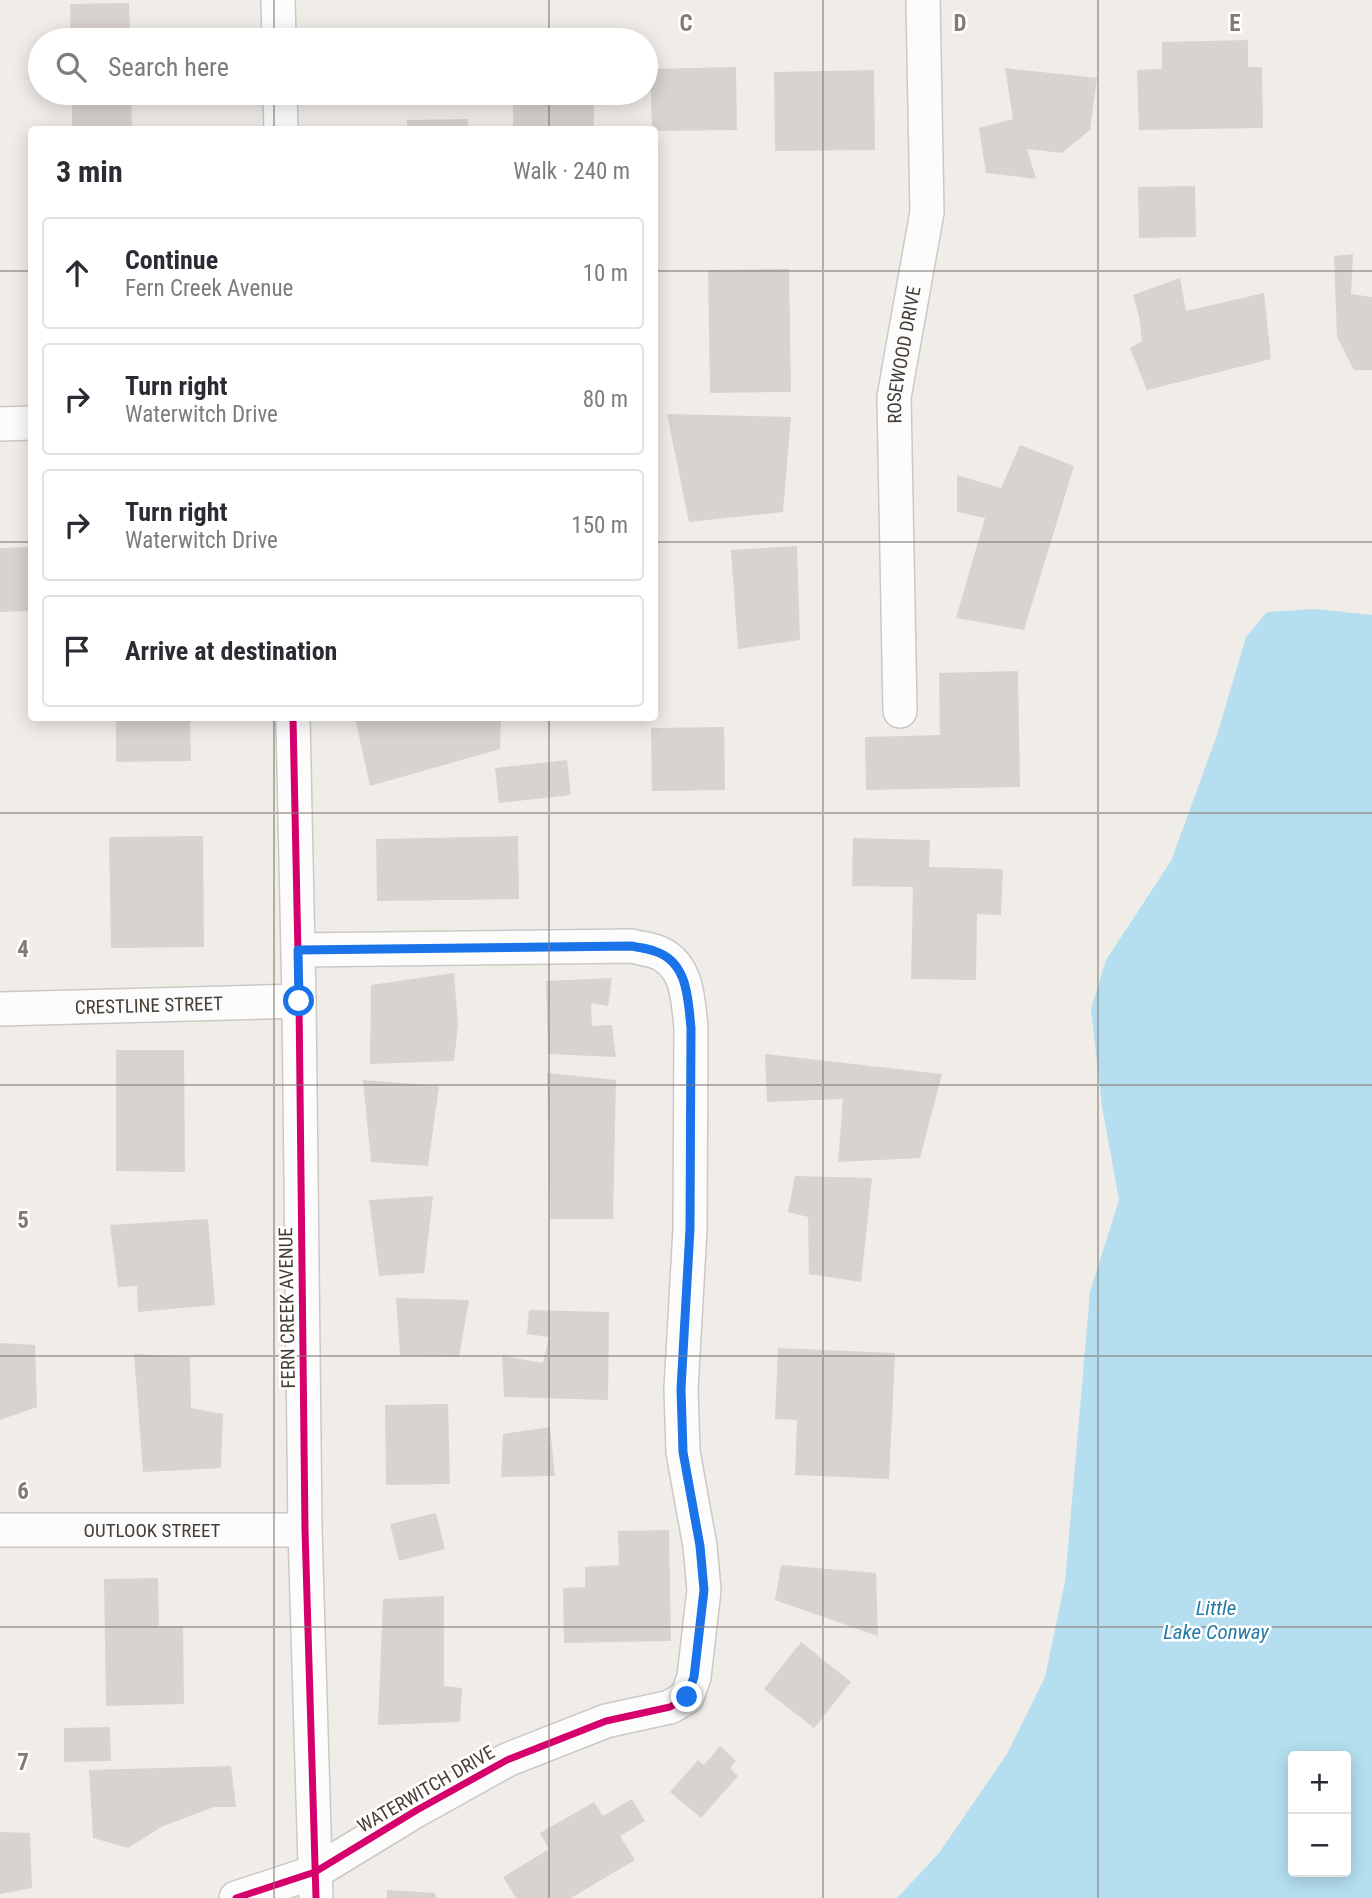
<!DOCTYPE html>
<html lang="en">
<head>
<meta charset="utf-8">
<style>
  body { margin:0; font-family:"Roboto Condensed",sans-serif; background:#f2f2f3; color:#2b2b33 }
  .controls { position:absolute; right:21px; bottom:21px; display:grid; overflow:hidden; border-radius:7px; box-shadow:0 4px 18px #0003 }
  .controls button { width:63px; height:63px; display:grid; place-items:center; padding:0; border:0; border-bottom:2px solid #e1e1e2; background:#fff; color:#2b2b33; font:35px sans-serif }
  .stop { position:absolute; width:21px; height:21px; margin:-16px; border:5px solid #1a73e8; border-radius:50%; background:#fff }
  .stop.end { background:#1a73e8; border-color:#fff; box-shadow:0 2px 7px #0008 }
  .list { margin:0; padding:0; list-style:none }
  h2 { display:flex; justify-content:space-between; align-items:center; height:91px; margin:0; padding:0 28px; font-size:30px }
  h2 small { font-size:23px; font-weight:400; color:#7c7c81 }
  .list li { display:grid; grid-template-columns:46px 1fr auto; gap:21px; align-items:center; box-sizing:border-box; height:112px; margin:0 14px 14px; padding:0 14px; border:2px solid #e1e1e2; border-radius:7px }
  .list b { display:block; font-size:26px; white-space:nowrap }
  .list p { margin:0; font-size:23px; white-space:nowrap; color:#7c7c81 }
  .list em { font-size:23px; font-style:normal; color:#7c7c81 }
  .icon { flex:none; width:38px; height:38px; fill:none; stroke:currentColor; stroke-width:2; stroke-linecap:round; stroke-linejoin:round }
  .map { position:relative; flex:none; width:1372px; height:1898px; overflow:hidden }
  .search { position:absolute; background:#fff; box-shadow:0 4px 18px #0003; left:28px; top:28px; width:630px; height:77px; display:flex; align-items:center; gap:18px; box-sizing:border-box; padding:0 24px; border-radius:38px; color:#7c7c81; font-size:26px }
  .panel { position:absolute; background:#fff; box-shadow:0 4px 18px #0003; left:28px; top:126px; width:630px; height:595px; border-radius:7px }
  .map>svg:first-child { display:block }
  .water { fill:#b5dff0; fill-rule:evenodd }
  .building { fill:#d8d3cf }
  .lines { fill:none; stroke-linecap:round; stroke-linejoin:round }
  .minor-casing { stroke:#ccc8c4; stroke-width:36 }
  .minor { stroke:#fdfcfc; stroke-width:33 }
  .cycleway-casing { stroke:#fff; stroke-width:11 }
  .cycleway { stroke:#d6006c; stroke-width:7 }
  .route { stroke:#1a73e8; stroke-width:9 }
  .grid { fill:none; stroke:#827a73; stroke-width:2; stroke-opacity:0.55 }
  .labels { text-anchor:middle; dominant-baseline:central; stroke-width:5; stroke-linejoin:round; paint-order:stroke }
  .street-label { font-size:19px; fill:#463d34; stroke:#fff }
  .water-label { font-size:21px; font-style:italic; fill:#257ca6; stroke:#fff }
  .grid-label { font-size:23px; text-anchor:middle; font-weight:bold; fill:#827a73; stroke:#fff; stroke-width:5; stroke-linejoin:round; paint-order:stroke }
</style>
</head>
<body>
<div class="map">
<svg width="1372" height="1898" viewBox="0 0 1372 1898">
  <rect width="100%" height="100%" fill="#f0ece8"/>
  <path class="water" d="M1316,609L1372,615V1898H897L939,1853L1007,1754L1045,1677L1065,1582L1090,1292L1119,1200L1102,1106L1091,1009L1106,960L1171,861L1217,735L1246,637L1267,612ZM1293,1756H1346V1872H1293Z"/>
  <path class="building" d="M129,3L130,40H71L70,4Z
    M1248,40V67H1262L1263,128L1139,130L1137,70L1162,69V42Z
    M736,67L737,130L654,131V130H652L650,69Z
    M1005,68L1097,78L1090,130L1062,153L1027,149L1036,179L986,173L979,128L1013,119Z
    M874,70L875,150L775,151L774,72Z
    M72,93H131L132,130H72Z
    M513,93H555V101H594V130H513Z
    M468,119V130H407V120Z
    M1195,186L1196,237L1139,238L1138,187Z
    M1353,254L1351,294L1372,297V370H1354L1337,337L1334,256Z
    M789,269L791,392L710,393L708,270Z
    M1180,278L1186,311L1264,293L1271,359L1147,390L1130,348L1142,341L1139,316L1133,295Z
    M667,414L791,417L783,512L689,522Z
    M1020,445L1074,466L1024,630L956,618L985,518L957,512V475L1001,488Z
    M797,546L800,640L738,649L731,550Z
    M32,547V611L0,612V548Z
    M1018,671L1020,787L866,790L865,737L940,735L939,673Z
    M116,718H190L191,761L116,762Z
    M355,718H501L500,749L370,786Z
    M724,727L725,790L652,791L651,728Z
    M567,760L571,795L499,803L495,768Z
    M203,836L204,947L111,948L109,837Z
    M518,836L519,899L377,901L376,839Z
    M853,838L930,840L929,867L1003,869L1001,915L977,914L976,980L911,979L913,887L852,886Z
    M454,973L458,1025L454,1061L370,1064L371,985Z
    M612,978L608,1006L591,1003L592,1026L612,1025L616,1057L548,1054L546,981Z
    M116,1050H184L185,1172L116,1171Z
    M765,1054L942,1074L920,1158L838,1162L843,1099L767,1102Z
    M547,1073L616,1080L613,1219H550Z
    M363,1080L439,1086L428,1166L371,1162Z
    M795,1176L872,1178L861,1282L809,1274L808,1217L788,1212Z
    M433,1196L424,1273L379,1276L369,1200Z
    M208,1219L215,1305L138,1312L137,1286L118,1287L110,1225Z
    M396,1298L469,1300L459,1357L400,1355Z
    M529,1310L609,1312L608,1400L504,1397L502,1356L543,1363L549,1337L527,1334Z
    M0,1343L35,1345L37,1407L0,1420Z
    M778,1348L895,1353L889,1479L795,1475L797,1420L775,1419Z
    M134,1354L190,1357L191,1408L223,1414L221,1468L143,1472Z
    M448,1404L450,1484L386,1485L385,1405Z
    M550,1427L555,1476L501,1477L503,1434Z
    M436,1513L445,1549L399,1561L390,1524Z
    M669,1530L671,1641L564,1643L563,1588L585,1587V1567L619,1565L618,1531Z
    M781,1565L876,1573L878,1636L775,1600Z
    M158,1578L159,1627L183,1626L184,1704L106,1706L104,1579Z
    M444,1596V1686L462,1688L460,1722L378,1725L383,1599Z
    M801,1642L851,1682L814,1728L764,1689Z
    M110,1727L111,1761L64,1762V1728Z
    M720,1746L736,1761L730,1768L738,1776L701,1818L670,1792L698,1760L704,1765Z
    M231,1766L236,1807H214L163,1826L128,1848L93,1838L89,1770Z
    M632,1799L645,1821L620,1836L635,1860L571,1898H516L503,1877L549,1849L540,1833L594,1802L603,1816Z
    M0,1832L30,1833L32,1888L0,1894Z
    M387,1890L435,1893L436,1898H387Z"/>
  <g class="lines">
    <g class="minor-casing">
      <g id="minor">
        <path d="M278,0L279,40"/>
        <path d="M280,93L281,130"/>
        <path d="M0,424L32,423"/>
        <path id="s1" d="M900,711L894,397L927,212L923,0"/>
        <path d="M293,718L299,1001L305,1530L316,1898"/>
        <path id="s2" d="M0,1009L299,1001"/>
        <path id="s3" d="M0,1530H305"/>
        <path d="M236,1898L315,1872L417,1810L507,1760L606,1721L670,1707L687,1697L694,1677L704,1590L700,1546L683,1452L681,1389L690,1229L691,1028C688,999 688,962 654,951C647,949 639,948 632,946L298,950"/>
      </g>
    </g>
    <use href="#minor" class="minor"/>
    <g class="cycleway-casing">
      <path id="cycleway" d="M293,718L299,1001L305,1530L316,1898
        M236,1898L315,1872L417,1810L507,1760L606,1721L670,1707L687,1697L694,1677L704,1590L700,1546L683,1452L681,1389L690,1229L691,1028C688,999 688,962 654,951C647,949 639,948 632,946L298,950"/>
    </g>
    <use href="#cycleway" class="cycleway"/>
  </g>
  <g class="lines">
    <path class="route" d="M299,1001L298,950L632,946C639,948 647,948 654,951C688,961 688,999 691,1028L690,1229L681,1389L683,1452L700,1546L704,1590L694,1677L687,1697"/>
  </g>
  <path class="grid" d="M274,0V40M549,0V40M823,0V1898M1098,0V1898M274,93V130M549,93V130M0,271H32M654,271H1372M0,542H32M654,542H1372M274,718V1898M549,718V1898M0,813H1372M0,1085H1372M0,1356H1372M0,1627H1372"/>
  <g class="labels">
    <g class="street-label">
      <text stroke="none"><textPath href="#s1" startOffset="357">ROSEWOOD DRIVE</textPath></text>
      <text stroke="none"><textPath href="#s2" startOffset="149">CRESTLINE STREET</textPath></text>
      <text transform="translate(287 1308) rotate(-91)">FERN CREEK AVENUE</text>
      <text stroke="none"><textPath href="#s3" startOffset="152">OUTLOOK STREET</textPath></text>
      <text transform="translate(426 1789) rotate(-30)">WATERWITCH DRIVE</text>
    </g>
    <g class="water-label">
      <text x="1216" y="1608">Little<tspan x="1216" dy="24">Lake Conway</tspan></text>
    </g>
  </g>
  <g class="grid-label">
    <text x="686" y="31">C</text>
    <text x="960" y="31">D</text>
    <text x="1235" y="31">E</text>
    <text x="23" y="957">4</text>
    <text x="23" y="1228">5</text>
    <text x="23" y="1499">6</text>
    <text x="23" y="1770">7</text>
  </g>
</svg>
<div class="controls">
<button>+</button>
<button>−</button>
</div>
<div class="stop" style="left:299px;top:1001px"></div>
<div class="stop end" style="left:687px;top:1697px"></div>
<div class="search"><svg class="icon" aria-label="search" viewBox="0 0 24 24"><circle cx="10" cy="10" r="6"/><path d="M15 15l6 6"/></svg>Search here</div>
<section class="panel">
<h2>3 min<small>Walk · 240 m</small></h2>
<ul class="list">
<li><svg class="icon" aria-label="ahead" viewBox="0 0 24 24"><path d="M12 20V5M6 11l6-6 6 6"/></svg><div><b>Continue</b><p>Fern Creek Avenue</p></div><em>10 m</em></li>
<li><svg class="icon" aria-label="right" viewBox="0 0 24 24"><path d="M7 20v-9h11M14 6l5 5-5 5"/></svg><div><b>Turn right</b><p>Waterwitch Drive</p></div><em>80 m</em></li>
<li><svg class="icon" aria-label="right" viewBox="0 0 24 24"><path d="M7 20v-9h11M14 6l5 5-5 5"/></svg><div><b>Turn right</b><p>Waterwitch Drive</p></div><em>150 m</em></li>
<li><svg class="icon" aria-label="arrive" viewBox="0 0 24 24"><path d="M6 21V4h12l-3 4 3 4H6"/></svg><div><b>Arrive at destination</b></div></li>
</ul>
</section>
</div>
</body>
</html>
